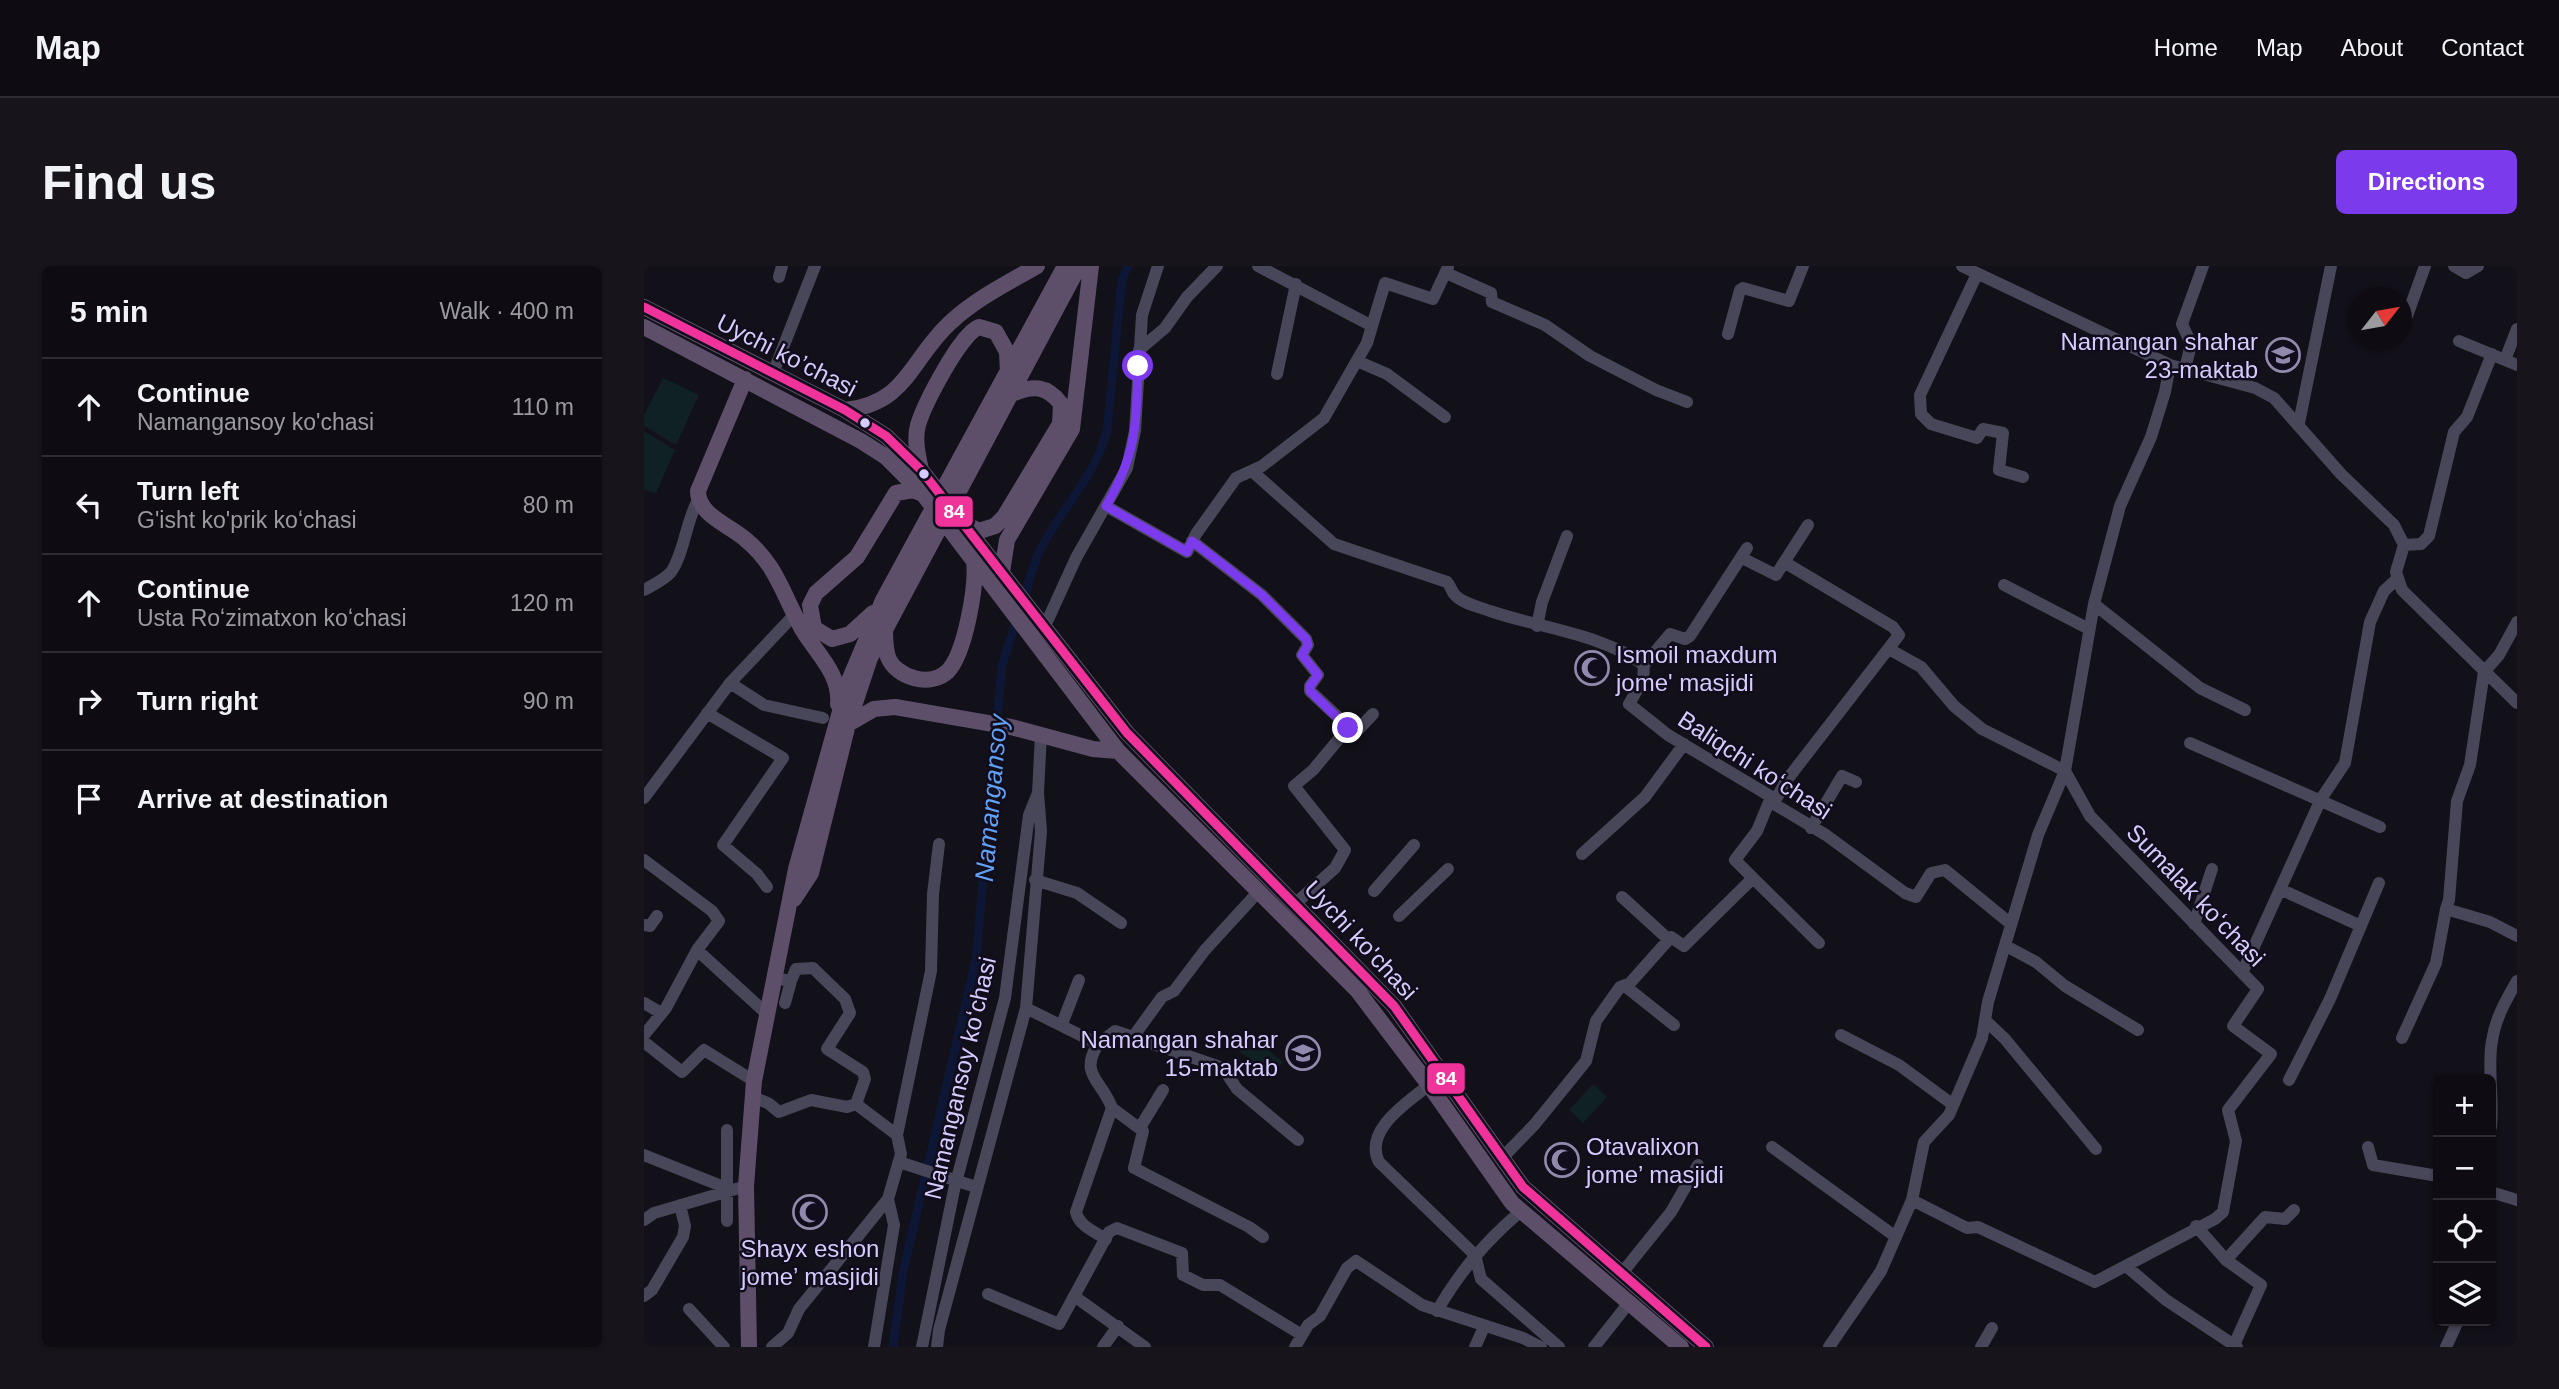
<!DOCTYPE html>
<html lang="en">
<head>
<meta charset="utf-8">
<style>
  body { margin:0; font-family:Arial,sans-serif; background:#17151b; color:#f1f3f6 }
  .controls { position:absolute; right:21px; bottom:21px; display:grid; overflow:hidden; border-radius:10px; box-shadow:0 2px 5px #0004 }
  .controls button { width:63px; height:63px; display:grid; place-items:center; padding:0; border:0; border-bottom:2px solid #2e2c32; background:#0e0c12; color:#f1f3f6; font:35px sans-serif }
  .compass { position:absolute; left:1705px; top:21px; width:63px; height:63px; border-radius:50%; background:#0e0c12; box-shadow:0 2px 5px #0004; rotate:59deg }
  .stop { position:absolute; width:21px; height:21px; margin:-16px; border:5px solid #7c3aed; border-radius:50%; background:#fff }
  .stop.end { background:#7c3aed; border-color:#fff; box-shadow:0 2px 7px #0008 }
  .list { margin:0; padding:0; list-style:none }
  h2 { display:flex; justify-content:space-between; align-items:center; height:91px; margin:0; padding:0 28px; font-size:30px }
  h2 small { font-size:23px; font-weight:400; color:#9b9b9f }
  .list li { display:grid; grid-template-columns:46px 1fr auto; gap:21px; align-items:center; box-sizing:border-box; height:98px; padding:0 28px; border-top:2px solid #2e2c32 }
  .list b { display:block; font-size:26px; white-space:nowrap }
  .list p { margin:0; font-size:23px; white-space:nowrap; color:#9b9b9f }
  .list em { font-size:23px; font-style:normal; color:#9b9b9f }
  .icon { flex:none; width:38px; height:38px; fill:none; stroke:currentColor; stroke-width:2; stroke-linecap:round; stroke-linejoin:round }
  .map { position:relative; flex:none; width:1873px; height:1081px; overflow:hidden; border-radius:10px }
  header { display:flex; align-items:center; gap:42px; box-sizing:border-box; height:98px; padding:0 35px; background:#0e0c12; border-bottom:2px solid #2e2c32 }
  header strong { font-size:33px }
  nav { display:flex; gap:38px; margin-inline-start:auto; font-size:24px }
  .intro { display:flex; align-items:center; justify-content:space-between; box-sizing:border-box; height:168px; padding:0 42px }
  h1 { margin:0; font-size:49px }
  .button { padding:18px 32px; border-radius:10px; background:#7c3aed; color:#fff; font-size:24px; font-weight:700 }
  main { display:flex; gap:42px; padding:0 42px }
  aside { flex:1; background:#0e0c12; border-radius:10px; box-shadow:0 2px 5px #0004 }
  .map>svg:first-child { display:block }
  .grass { fill:#102124 }
  .lines { fill:none; stroke-linecap:round; stroke-linejoin:round }
  .canal { stroke:#0d1634; stroke-width:9 }
  .minor { stroke:#484659; stroke-width:12 }
  .major { stroke:#5d4f6a; stroke-width:16 }
  .bus-1-casing { stroke:#110d1c; stroke-width:14 }
  .bus-1 { stroke:#ef339a; stroke-width:9 }
  .route { stroke:#7c3aed; stroke-width:9 }
  .bus-dot { fill:#d6cbfc; stroke:#110d1c; stroke-width:2.5 }
  .labels { text-anchor:middle; dominant-baseline:central; stroke-width:5; stroke-linejoin:round; paint-order:stroke }
  .poi-label { font-size:24px; fill:#d6cbfc; stroke:#110d1c; text-anchor:end }
  .street-label { font-size:24px; fill:#d6cbfc; stroke:#110d1c }
  .water-label { font-size:26px; font-style:italic; fill:#60a1f5; stroke:#110d1c }
  .line-badge { stroke:#110d1c; stroke-width:2.5 }
  .badge-label { font-size:19px; text-anchor:middle; font-weight:bold; fill:#fff }
</style>
</head>
<body>
<header>
<strong>Map</strong>
<nav><a>Home</a><a>Map</a><a>About</a><a>Contact</a></nav>
</header>
<div class="intro"><h1>Find us</h1><a class="button">Directions</a></div>
<main>
<aside>
<h2>5 min<small>Walk · 400 m</small></h2>
<ul class="list">
<li><svg class="icon" aria-label="ahead" viewBox="0 0 24 24"><path d="M12 20V5M6 11l6-6 6 6"/></svg><div><b>Continue</b><p>Namangansoy ko'chasi</p></div><em>110 m</em></li>
<li><svg class="icon" aria-label="left" viewBox="0 0 24 24"><path d="M17 20v-9H6M10 6l-5 5 5 5"/></svg><div><b>Turn left</b><p>G'isht ko'prik koʻchasi</p></div><em>80 m</em></li>
<li><svg class="icon" aria-label="ahead" viewBox="0 0 24 24"><path d="M12 20V5M6 11l6-6 6 6"/></svg><div><b>Continue</b><p>Usta Roʻzimatxon koʻchasi</p></div><em>120 m</em></li>
<li><svg class="icon" aria-label="right" viewBox="0 0 24 24"><path d="M7 20v-9h11M14 6l5 5-5 5"/></svg><div><b>Turn right</b></div><em>90 m</em></li>
<li><svg class="icon" aria-label="arrive" viewBox="0 0 24 24"><path d="M6 21V4h12l-3 4 3 4H6"/></svg><div><b>Arrive at destination</b></div></li>
</ul>
</aside>
<div class="map">
<svg width="1873" height="1081" viewBox="0 0 1873 1081">
  <rect width="100%" height="100%" fill="#121018"/>
  <path class="grass" d="M19,112L55,129L32,179L0,160V149Z
    M0,165L31,184L12,227L0,224Z
    M602,766L639,796L628,811L590,781Z
    M949,818L963,831L939,857L925,844Z"/>
  <g class="lines">
    <path class="canal" d="M379,337C384,320 388,300 396,284C418,242 450,212 463,165L478,13L484,0
      M249,1081L259,1006L332,693L358,399L374,350"/>
    <path class="minor" d="M614,0L728,60L741,17L789,33L804,1
      M1318,0L1526,99L1611,122L1630,132L1697,208L1750,259L1760,279L1752,306L1758,324L1873,437
      M1810,0L1822,7L1834,0
      M802,7L847,27L848,36L901,59L946,90L1012,124L1043,136
      M1333,8L1276,129L1277,148L1287,158L1333,172L1339,163L1359,167L1355,204L1379,211
      M135,11L138,0
      M1763,50L1781,0
      M1084,68L1096,24L1099,22L1145,35L1159,0
      M1815,75L1873,99
      M495,84L521,62L543,31L573,0
      M1861,94L1873,63
      M713,95L743,108L801,151
      M1541,103L1547,78L1538,58L1559,0
      M129,107L171,0
      M633,108L652,18
      M1655,157L1687,0
      M609,206L690,278L803,316C807,320 807,325 811,329C819,338 836,341 846,345C896,362 958,368 1000,399L999,414L985,438L1024,469L1126,530L1130,538L1182,569L1261,627L1272,631L1287,607L1301,604L1367,658
      M462,240L543,286L552,268L592,212L618,200L680,152L723,77L728,60
      M548,275L618,329L662,373L664,379L658,389L674,409L666,420V425L711,467L729,448
      M1760,279L1777,278L1785,270L1810,166L1823,151L1848,88
      M1098,292L1132,309L1164,259
      M1360,319L1445,363
      M0,324C9,319 20,314 27,306C40,288 42,255 54,234
      M1450,338L1556,422L1601,444
      M1873,356L1855,389L1840,406L1826,499L1813,535L1805,634L1802,643L1846,656L1873,670
      M401,360L432,292L483,202L491,165L498,49L514,0
      M893,360L898,336L923,270
      M1245,383L1277,401L1310,440L1338,463L1421,505L1446,550L1614,723L1589,760L1627,788L1584,844L1592,875L1579,946L1571,953L1451,1016L1334,961L1323,962L1268,934
      M1000,399L1026,368L1041,373L1046,370L1103,282
      M86,417L120,439L179,452
      M63,447L139,492L79,579L113,608L123,621
      M1546,477L1736,561
      M0,532L86,417L151,348
      M1167,562L1198,510L1212,516
      M938,588L1001,531L1040,478
      M0,594L68,645L75,655L53,684L22,742L0,769
      M1109,612L1175,677
      M391,614L433,627L477,657
      M1638,624L1717,660
      M730,625L770,579
      M978,631L1024,673
      M652,637L691,602L701,584L650,520L669,504L704,462
      M755,650L804,603
      M1550,658L1568,603
      M0,659L6,660L13,650
      M1362,680L1392,696L1421,720L1494,764
      M53,684L122,747
      M1599,705L1677,533L1701,497L1726,356L1740,325L1753,313
      M981,720L1030,759
      M0,737L17,747
      M141,737L147,715
      M382,742L454,778C435,809 457,813 468,842L432,946C435,960 451,966 462,973
      M1341,754L1361,773L1452,883
      M418,758L435,714
      M1197,769L1255,799L1308,838
      M489,771L579,802L593,823L654,874
      M1758,772L1792,697L1802,643
      M0,776L38,806L60,784L110,815
      M454,778L471,765L489,771L518,731L530,725L561,684L615,625
      M1645,814L1686,733L1735,617
      M785,819C764,836 719,864 735,896L831,989L837,1013L915,1081
      M108,831L124,837L135,846L167,834L203,841L212,838
      M468,842L499,865L490,902L605,961L619,971
      M497,860L519,824
      M1847,861C1850,833 1843,801 1848,775C1851,753 1862,734 1873,715
      M83,864V955
      M253,869L287,705L289,628L295,578
      M1128,881L1252,971
      M1724,881L1729,899L1794,910
      M0,889L85,923
      M857,893L891,858L942,795L952,755L976,721L986,717L1027,671L1040,680L1109,612L1091,594L1113,565L1125,536L1132,533L1142,515L1255,369L1249,361L1140,296
      M255,896L332,921
      M1847,926L1873,934
      M0,954L10,947L102,920
      M1552,960L1582,994L1617,1019L1590,1079
      M1582,994L1621,951L1641,953L1650,944
      M1482,1000L1522,1034L1593,1081
      M978,1007L1027,946L1054,899
      M344,1028L415,1058L465,966L473,962L538,987L539,1009L559,1019H576L658,1069
      M0,1030L8,1024L39,971L41,960L36,939
      M430,1030L501,1081
      M45,1043L80,1081
      M793,1045C816,1005 842,975 877,945
      M128,1081L144,1067L155,1043L244,933L257,888L253,869L212,838L221,813L219,806L183,783L206,747L201,733L169,702L152,703L147,715L129,712
      M230,1081L250,959L244,933
      M278,1081L310,924L361,732L385,549L394,527L397,468
      M293,1081L295,1064L382,742L397,565L394,527
      M459,1081L474,1060
      M651,1081L664,1059L676,1050L703,1002L712,995L778,1039L879,1072L897,1081
      M831,1081L840,1061
      M950,1081L984,1038
      M1185,1081L1237,1005L1268,934L1280,876L1305,849L1338,772L1344,736L1394,569L1421,505L1450,338L1476,240L1507,171L1521,126L1526,99
      M1337,1081L1348,1062
      M1802,1081L1814,1055"/>
    <path class="major" d="M0,41L201,144L242,170L277,204L483,467L750,740L879,921L1062,1081
      M0,61L217,175L242,191L279,228L474,485L713,724L785,819L868,937L1037,1081
      M101,113L54,225C54,249 85,259 101,273C133,299 139,329 158,363C172,387 197,408 194,438
      M201,144C264,138 267,91 308,55C333,32 364,17 393,0
      M277,204C274,190 270,173 274,159C280,139 316,68 335,61L352,66L363,86L364,107
      M320,257L335,265L351,260L360,251L416,158L417,138C403,119 388,119 368,128
      M358,306L363,274L428,163L447,0
      M229,347L206,368L188,373L170,362L166,339L172,327L213,291L252,227L269,224L279,228
      M241,363C241,372 241,382 244,391C252,412 287,422 304,405C321,387 333,320 330,295
      M204,458L230,443L251,441L367,461L449,483L474,485
      M150,633L167,607L204,458L226,392L435,0
      M105,1081L102,920L110,815L152,603L204,417L239,334L421,0"/>
    <g class="bus-1-casing">
      <path id="bus-1" d="M0,41L201,144L242,170L277,204L483,467L750,740L879,921L1062,1081"/>
    </g>
    <use href="#bus-1" class="bus-1"/>
  </g>
  <g class="lines">
    <path class="route" d="M494,100C492,159 493,187 462,240L543,286L548,275L618,329L662,373L664,379L658,389L674,409L666,420V425L704,462"/>
  </g>
  <defs>
    <g id="school-ring" transform="scale(1.75)"><circle r="9.5" fill="#110d1c" stroke="#918aac" stroke-width="1.5"/><path d="M0-5L7-2L0 1L-7-2ZM-4 1L0 2.5L4 1V4Q0 6-4 4Z" fill="#918aac"/></g>
    <g id="mosque-ring" transform="scale(1.75)"><circle r="9.5" fill="#110d1c" stroke="#918aac" stroke-width="1.5"/><path d="M3.5-4.9A6 6 0 1 0 3.5 4.9A5 5 0 1 1 3.5-4.9Z" fill="#918aac"/></g>
  </defs>
  <g fill-rule="evenodd">
    <use href="#school-ring" x="1639" y="89"/>
    <use href="#mosque-ring" x="948" y="402"/>
    <use href="#school-ring" x="659" y="787"/>
    <use href="#mosque-ring" x="918" y="894"/>
    <use href="#mosque-ring" x="166" y="946"/>
  </g>
  <g class="bus-dot">
    <circle cx="221" cy="157" r="6"/>
    <circle cx="280" cy="208" r="6"/>
  </g>
  <g class="labels">
    <g class="poi-label">
      <text x="1614" y="75">Namangan shahar<tspan x="1614" dy="28">23-maktab</tspan></text>
      <text x="972" y="388" text-anchor="start">Ismoil maxdum<tspan x="972" dy="28">jome' masjidi</tspan></text>
      <text x="634" y="773">Namangan shahar<tspan x="634" dy="28">15-maktab</tspan></text>
      <text x="942" y="880" text-anchor="start">Otavalixon<tspan x="942" dy="28">jome’ masjidi</tspan></text>
      <text x="166" y="982" text-anchor="middle">Shayx eshon<tspan x="166" dy="28">jome’ masjidi</tspan></text>
    </g>
    <g class="street-label">
      <text transform="translate(143 89) rotate(27)">Uychi ko’chasi</text>
      <text transform="translate(1111 499) rotate(33)">Baliqchi koʻchasi</text>
      <text transform="translate(1552 629) rotate(46)">Sumalak koʻchasi</text>
      <text transform="translate(717 674) rotate(47)">Uychi ko'chasi</text>
      <text transform="translate(316 812) rotate(-77)">Namangansoy koʻchasi</text>
    </g>
    <g class="water-label">
      <text transform="translate(347 532) rotate(-85)">Namangansoy</text>
    </g>
  </g>
  <g class="line-badge">
    <rect x="290" y="229" width="40" height="33" rx="7" fill="#ef339a"/>
    <rect x="782" y="796" width="40" height="33" rx="7" fill="#ef339a"/>
  </g>
  <g class="badge-label">
    <text x="310" y="252">84</text>
    <text x="802" y="819">84</text>
  </g>
</svg>
<div class="controls">
<button>+</button>
<button>−</button>
<button><svg class="icon" aria-label="locate" viewBox="0 0 24 24"><circle cx="12" cy="12" r="6"/><path d="M12 2v4M12 18v4M2 12h4M18 12h4"/></svg></button>
<button><svg class="icon" aria-label="layers" viewBox="0 0 24 24"><path d="M12 4l9 5-9 5-9-5zM3 14l9 5 9-5"/></svg></button>
</div>
<svg class="compass" viewBox="-18 -18 36 36"><path d="M0-13l5 13h-10z" fill="#e53935"/><path d="M0 13l5-13h-10z" fill="#9b9b9f"/></svg>
<div class="stop" style="left:494px;top:100px"></div>
<div class="stop end" style="left:704px;top:462px"></div>
</div>
</main>
</body>
</html>
